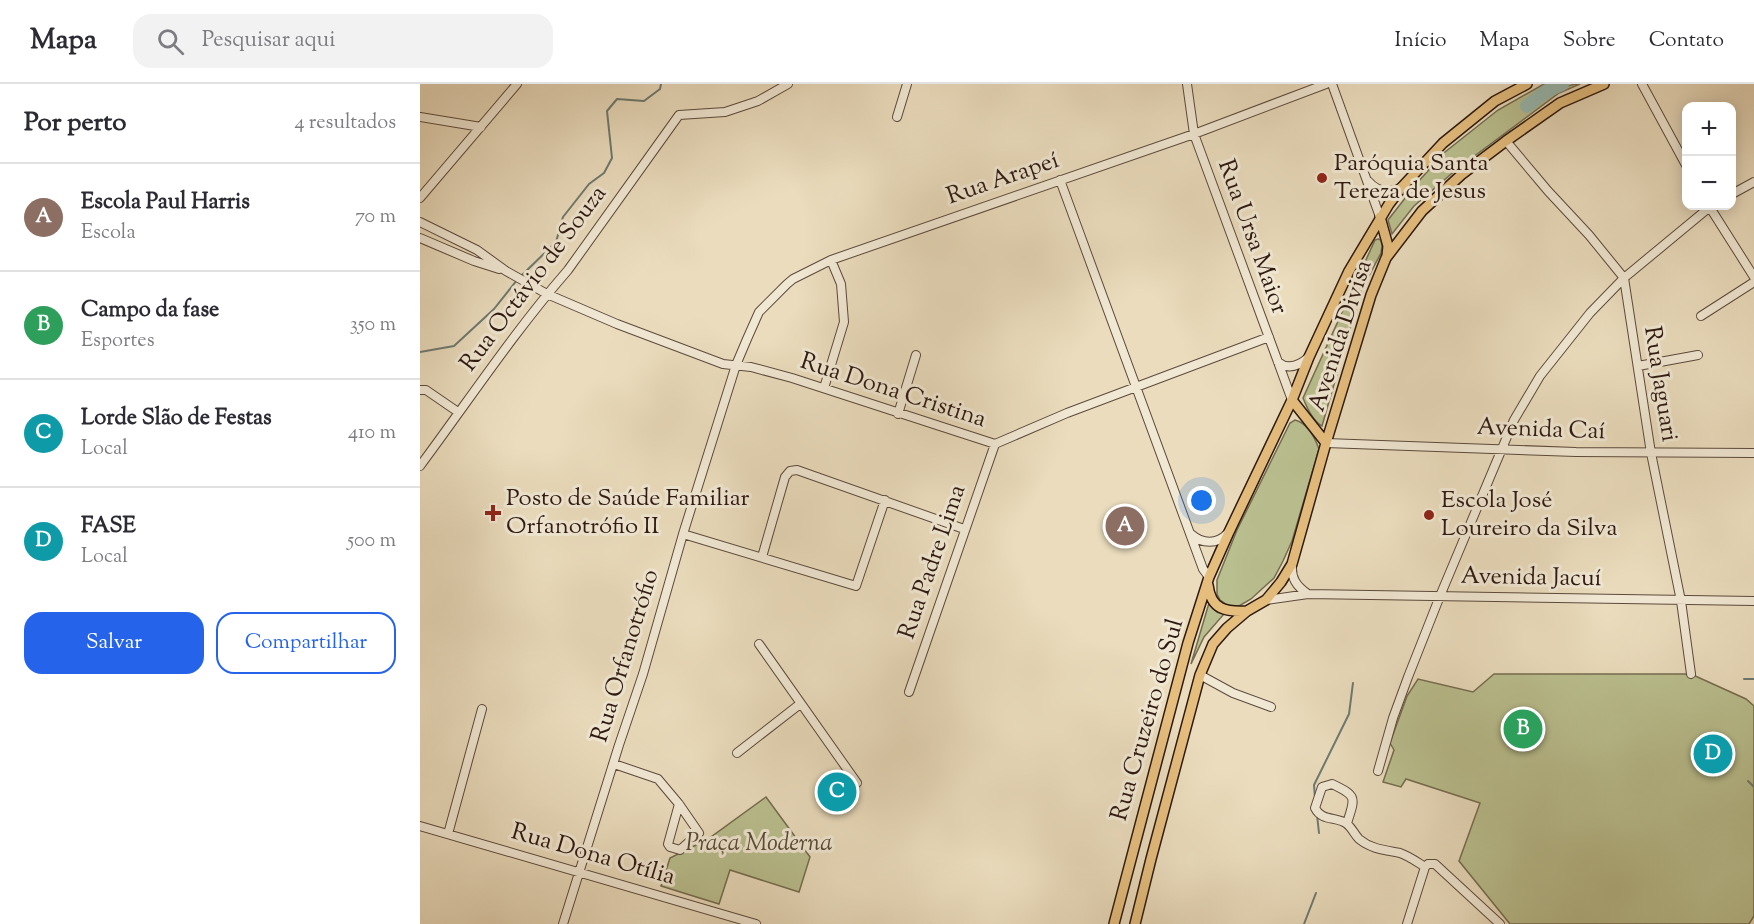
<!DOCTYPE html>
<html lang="pt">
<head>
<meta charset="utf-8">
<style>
  body { margin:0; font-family:"Sorts Mill Goudy",serif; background:#f2f2f3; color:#2b2b33 }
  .controls { position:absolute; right:18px; top:18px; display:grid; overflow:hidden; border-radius:12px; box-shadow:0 3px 15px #0003 }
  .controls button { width:54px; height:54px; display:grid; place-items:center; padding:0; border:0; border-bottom:2px solid #e1e1e2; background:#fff; color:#2b2b33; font:30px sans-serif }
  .you { position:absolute; left:782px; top:417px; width:21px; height:21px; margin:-15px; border:4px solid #fff; border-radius:50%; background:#1a73e8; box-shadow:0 0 0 9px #1a73e833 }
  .badge { display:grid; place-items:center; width:39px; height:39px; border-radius:50%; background:#2563eb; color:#fff; font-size:20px; font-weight:700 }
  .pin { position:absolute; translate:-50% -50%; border:3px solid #fff; box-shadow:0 2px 6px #0006 }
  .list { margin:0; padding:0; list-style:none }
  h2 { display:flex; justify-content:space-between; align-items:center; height:78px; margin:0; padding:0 24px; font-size:26px }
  h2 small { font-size:20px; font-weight:400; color:#7c7c81 }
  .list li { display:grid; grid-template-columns:39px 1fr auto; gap:18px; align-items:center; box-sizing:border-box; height:108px; padding:0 24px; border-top:2px solid #e1e1e2 }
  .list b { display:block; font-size:22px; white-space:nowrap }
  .list p { margin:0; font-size:20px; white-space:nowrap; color:#7c7c81 }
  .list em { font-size:20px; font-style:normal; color:#7c7c81 }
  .actions { display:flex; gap:12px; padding:18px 24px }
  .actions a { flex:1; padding:14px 0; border:2px solid #2563eb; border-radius:18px; text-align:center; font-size:21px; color:#2563eb }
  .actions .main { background:#2563eb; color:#fff }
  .icon { flex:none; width:33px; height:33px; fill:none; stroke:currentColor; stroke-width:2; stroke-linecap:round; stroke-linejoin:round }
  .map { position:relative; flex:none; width:1334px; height:840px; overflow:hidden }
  header { display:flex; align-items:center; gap:36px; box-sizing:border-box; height:84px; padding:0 30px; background:#fff; border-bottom:2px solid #e1e1e2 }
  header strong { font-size:28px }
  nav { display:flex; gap:33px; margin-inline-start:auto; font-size:21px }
  .search { width:420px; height:54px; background:#f2f2f3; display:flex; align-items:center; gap:15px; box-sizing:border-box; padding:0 21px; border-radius:18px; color:#7c7c81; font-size:22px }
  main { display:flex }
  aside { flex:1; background:#fff }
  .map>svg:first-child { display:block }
  .green { fill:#babf8f; stroke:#746c50; stroke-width:1.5 }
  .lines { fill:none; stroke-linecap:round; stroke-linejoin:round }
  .stream { stroke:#6d7a72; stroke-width:2 }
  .river { stroke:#98bbb3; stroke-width:14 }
  .minor-casing { stroke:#5c4a3c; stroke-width:10 }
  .major-casing { stroke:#2d1911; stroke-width:12 }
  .minor { stroke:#f1e8d4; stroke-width:8 }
  .major { stroke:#e5be7e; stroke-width:9 }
  .poi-dot { fill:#8f2418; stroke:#f1e8d4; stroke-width:2 }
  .labels { text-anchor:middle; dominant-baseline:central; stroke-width:6; stroke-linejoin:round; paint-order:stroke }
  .poi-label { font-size:24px; fill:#2d1911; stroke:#f1e8d4; text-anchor:start }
  .street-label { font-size:24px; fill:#2d1911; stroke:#f1e8d4 }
  .park-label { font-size:24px; font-style:italic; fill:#574b37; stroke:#f1e8d4 }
</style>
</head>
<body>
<header>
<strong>Mapa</strong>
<div class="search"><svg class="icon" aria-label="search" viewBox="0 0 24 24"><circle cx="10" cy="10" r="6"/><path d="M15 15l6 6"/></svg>Pesquisar aqui</div>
<nav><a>Início</a><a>Mapa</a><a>Sobre</a><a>Contato</a></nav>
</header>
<main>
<aside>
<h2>Por perto<small>4 resultados</small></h2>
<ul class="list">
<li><span class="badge" style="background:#8d6e63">A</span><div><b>Escola Paul Harris</b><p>Escola</p></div><em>70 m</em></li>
<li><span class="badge" style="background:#2e9e5b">B</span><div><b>Campo da fase</b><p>Esportes</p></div><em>350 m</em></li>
<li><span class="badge" style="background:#0f9aa8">C</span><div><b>Lorde Slão de Festas</b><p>Local</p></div><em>410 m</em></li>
<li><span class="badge" style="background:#0f9aa8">D</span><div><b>FASE</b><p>Local</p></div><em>500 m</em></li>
</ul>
<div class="actions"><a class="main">Salvar</a><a>Compartilhar</a></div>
</aside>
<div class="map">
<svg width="1334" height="840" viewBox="0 0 1334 840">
  <rect width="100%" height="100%" fill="#eadcbd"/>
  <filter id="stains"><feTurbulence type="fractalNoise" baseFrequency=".00333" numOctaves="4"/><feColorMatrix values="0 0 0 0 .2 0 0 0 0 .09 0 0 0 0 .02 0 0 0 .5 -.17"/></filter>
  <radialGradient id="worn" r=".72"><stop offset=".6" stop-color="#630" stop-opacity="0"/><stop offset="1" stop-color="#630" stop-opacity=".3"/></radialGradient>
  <path class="green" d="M1124,0H1133L1103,20L1108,25C1124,15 1140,0 1160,0L1139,9L1037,85L994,122L972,150L968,136L997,99L1025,68L1078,26Z
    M958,155L961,156L962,162L961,169L941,207L902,342C893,337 887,324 883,314L955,156Z
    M875,336C887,339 895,354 899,365L872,457L863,477L854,494L831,515L819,522L813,523L806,520L800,516L797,510V496L817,446L870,339Z
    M789,519L797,528L804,530L784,553L771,580Z
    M1074,590H1271L1326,615L1334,622V832L1329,840H1090L1039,777L1060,719L986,695L981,703L963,698L974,666L970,659L987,612L998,595L1053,608Z
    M346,713L390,773L379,808L310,786L299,820L241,802L250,774L288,755Z"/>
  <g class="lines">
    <path class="stream" d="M101,192L136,158L143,133L169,100L184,89L192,74L187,27L197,15L224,17L240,5L241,0
      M0,268L34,262L74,225L97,196
      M1324,595H1334
      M1328,697L1334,703
      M895,714L894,701L929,630L933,599
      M897,731L899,749
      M884,840L896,809"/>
    <path class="river" d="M1107,22L1127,7L1142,0"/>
    <g class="minor-casing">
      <path id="minor" d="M767,0L774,50L872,316
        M912,0L960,133
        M1222,0L1266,81
        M0,33L61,43
        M477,33L487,0
        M1086,57L1128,107L1169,151L1204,194L1231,369L1261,517L1271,590
        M640,96L783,485L789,493
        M948,97C957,107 969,111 982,103
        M1312,110L1334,98
        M0,114L97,0
        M1289,122L1334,193
        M0,138L57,166L86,187L127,210L197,240L303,280L331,283L372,294L575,360L647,329L849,253
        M0,154L54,177L79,185
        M1281,232L1334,198
        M858,278C869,287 880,281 889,273
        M1218,282L1278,271
        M404,304L424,238L421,200L411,176
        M0,306H6L38,328
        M478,330L496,271
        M906,359L1156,368L1334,369
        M0,382C49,316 94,248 148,186L259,31L305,28L338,17L368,0
        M263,450L436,502L465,416
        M771,450C782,460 797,461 808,449
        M342,473L365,393L370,387L377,386L544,445
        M872,480C871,494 876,502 888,510
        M846,516L888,510L1334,517
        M339,560L437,699
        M780,591L813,609L851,623
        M489,608L575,360
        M317,669L380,620
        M194,680L238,695L259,720L279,749L260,766L250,763L248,760L259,720
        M958,687L973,634L988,593L1020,512L1094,336L1120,292L1170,229L1204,194L1291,122
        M927,739C935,714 938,712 912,700L902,703L895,724C902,738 917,732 927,740C932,744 935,751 939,755C951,765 965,766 980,769C989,772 997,778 1005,783
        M0,742L336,840
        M28,750L62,625
        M1005,783L1008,780H1015L1080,840
        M143,840L199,661L223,590L263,450L316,281L327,255L339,228L367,200L373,195L411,176L774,50L906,0
        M987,840L1005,783"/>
    </g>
    <g class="major-casing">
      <path id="major" d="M960,133L968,162L967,172
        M872,316L906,359
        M788,501C791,526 806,528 827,527
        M694,840L768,559L789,493L809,448L872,316L889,273L929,187L969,120L982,103L1023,59L1075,17L1107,0
        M715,840L731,775L780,591L793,560L807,544L827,527L846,516L861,498L872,480L906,359L951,211L966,174L1002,127L1041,91L1086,57L1140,19L1184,0"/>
    </g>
    <use href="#minor" class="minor"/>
    <use href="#major" class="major"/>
  </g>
  <g class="poi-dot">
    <circle cx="902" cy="94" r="6"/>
    <path d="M70 420h6v6h6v6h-6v6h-6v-6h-6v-6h6z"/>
    <circle cx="1009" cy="431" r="6"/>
  </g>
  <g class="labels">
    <g class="poi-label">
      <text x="914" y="80">Paróquia Santa<tspan x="914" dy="28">Tereza de Jesus</tspan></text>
      <text x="86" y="415">Posto de Saúde Familiar<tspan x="86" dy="28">Orfanotrófio II</tspan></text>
      <text x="1021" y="417">Escola José<tspan x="1021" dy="28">Loureiro da Silva</tspan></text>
    </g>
    <g class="street-label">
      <text transform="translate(583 95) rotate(-19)">Rua Arapeí</text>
      <text transform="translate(832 153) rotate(70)">Rua Ursa Maior</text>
      <text transform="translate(114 195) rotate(-53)">Rua Octávio de Souza</text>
      <text transform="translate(921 252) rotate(-72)">Avenida Divisa</text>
      <text transform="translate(1240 300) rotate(81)">Rua Jaguari</text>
      <text transform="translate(473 307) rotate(18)">Rua Dona Cristina</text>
      <text transform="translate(1121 346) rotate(2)">Avenida Caí</text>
      <text transform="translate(513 478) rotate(-71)">Rua Padre Lima</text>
      <text transform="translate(1111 494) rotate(1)">Avenida Jacuí</text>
      <text transform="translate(206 572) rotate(-73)">Rua Orfanotrófio</text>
      <text transform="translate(728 636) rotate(-74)">Rua Cruzeiro do Sul</text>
      <text transform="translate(173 771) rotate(16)">Rua Dona Otília</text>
    </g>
    <g class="park-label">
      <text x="339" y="760">Praça Moderna</text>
    </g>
  </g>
  <rect width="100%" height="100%" filter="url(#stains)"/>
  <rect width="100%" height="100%" fill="url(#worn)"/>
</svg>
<div class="controls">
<button>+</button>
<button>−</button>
</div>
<div class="you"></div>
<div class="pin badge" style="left:705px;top:442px;background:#8d6e63">A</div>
<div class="pin badge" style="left:1103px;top:645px;background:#2e9e5b">B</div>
<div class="pin badge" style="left:417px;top:708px;background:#0f9aa8">C</div>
<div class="pin badge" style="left:1293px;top:670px;background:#0f9aa8">D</div>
</div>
</main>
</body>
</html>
